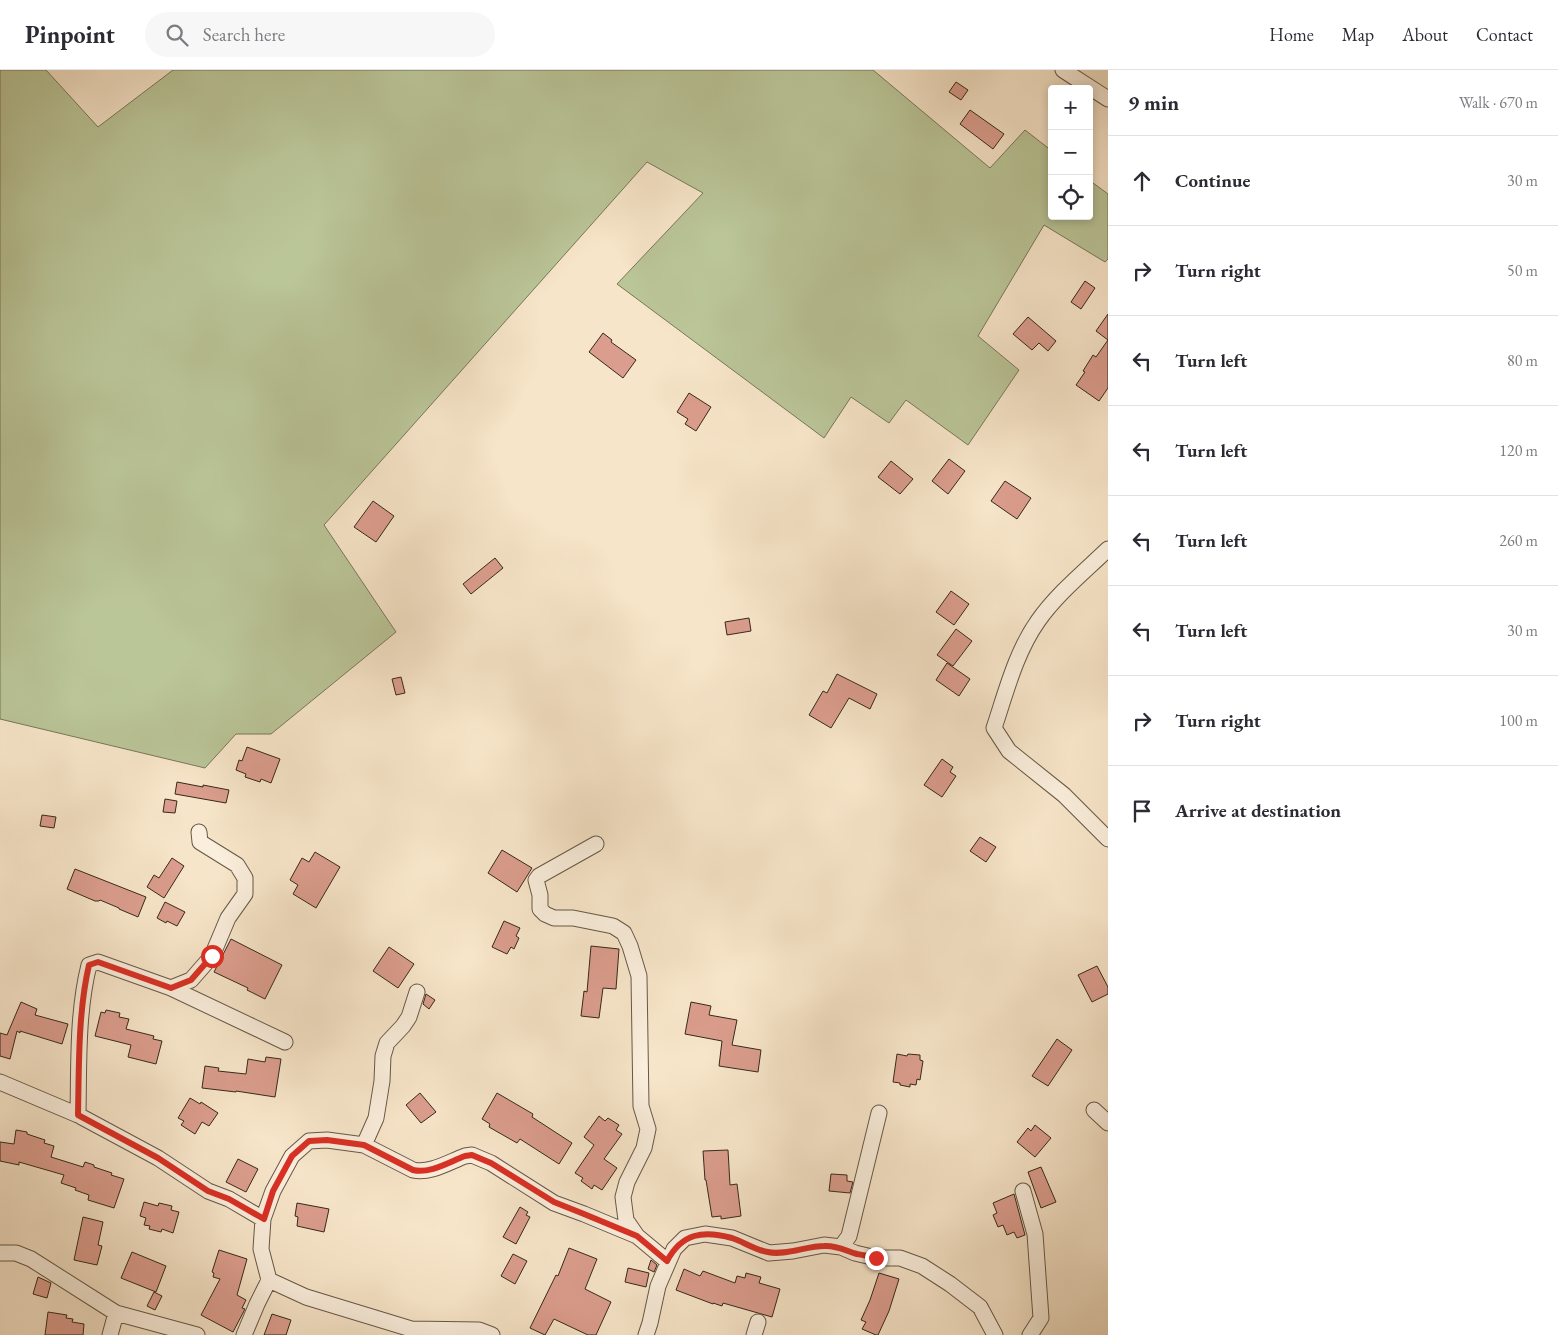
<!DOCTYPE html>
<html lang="en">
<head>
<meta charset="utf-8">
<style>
  body { margin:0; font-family:"EB Garamond",serif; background:#f7f7f7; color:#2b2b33 }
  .controls { position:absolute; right:15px; top:15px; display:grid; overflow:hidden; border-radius:5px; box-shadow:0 2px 8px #0003 }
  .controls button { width:45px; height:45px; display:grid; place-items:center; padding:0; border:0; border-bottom:1px solid #e1e1e2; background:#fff; color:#2b2b33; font:25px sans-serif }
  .stop { position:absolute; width:15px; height:15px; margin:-11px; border:4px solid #d93025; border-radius:50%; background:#fff }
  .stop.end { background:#d93025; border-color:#fff; box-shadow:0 1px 5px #0008 }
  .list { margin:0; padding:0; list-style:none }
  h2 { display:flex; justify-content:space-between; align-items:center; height:65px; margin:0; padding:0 20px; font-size:21px }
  h2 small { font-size:16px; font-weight:400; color:#7c7c81 }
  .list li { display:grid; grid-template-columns:32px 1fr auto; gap:15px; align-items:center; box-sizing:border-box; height:90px; padding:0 20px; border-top:1px solid #e1e1e2 }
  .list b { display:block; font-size:19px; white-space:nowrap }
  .list em { font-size:16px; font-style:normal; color:#7c7c81 }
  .icon { flex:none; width:28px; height:28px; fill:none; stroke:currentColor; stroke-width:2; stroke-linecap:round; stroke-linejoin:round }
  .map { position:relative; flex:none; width:1108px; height:1265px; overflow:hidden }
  header { display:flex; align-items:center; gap:30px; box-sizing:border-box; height:70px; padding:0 25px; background:#fff; border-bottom:1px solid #e1e1e2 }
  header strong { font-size:24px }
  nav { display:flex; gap:28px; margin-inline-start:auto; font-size:18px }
  .search { width:350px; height:45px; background:#f7f7f7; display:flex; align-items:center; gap:12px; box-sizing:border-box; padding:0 18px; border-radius:28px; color:#7c7c81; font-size:19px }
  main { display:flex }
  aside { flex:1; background:#fff }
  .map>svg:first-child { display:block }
  .green { fill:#bac598; stroke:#78775a }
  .building { fill:#db9d8d; stroke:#35291b }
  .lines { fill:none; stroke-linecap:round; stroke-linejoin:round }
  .minor-casing { stroke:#665846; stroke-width:17 }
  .minor { stroke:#faeedc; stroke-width:15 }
  .route { stroke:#d93025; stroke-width:6 }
</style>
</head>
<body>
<header>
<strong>Pinpoint</strong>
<div class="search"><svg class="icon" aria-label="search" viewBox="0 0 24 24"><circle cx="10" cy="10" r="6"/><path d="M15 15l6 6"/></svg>Search here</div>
<nav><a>Home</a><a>Map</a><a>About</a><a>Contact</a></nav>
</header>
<main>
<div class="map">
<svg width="1108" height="1265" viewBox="0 0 1108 1265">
  <rect width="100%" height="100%" fill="#f7e5c9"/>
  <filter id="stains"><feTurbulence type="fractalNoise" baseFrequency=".004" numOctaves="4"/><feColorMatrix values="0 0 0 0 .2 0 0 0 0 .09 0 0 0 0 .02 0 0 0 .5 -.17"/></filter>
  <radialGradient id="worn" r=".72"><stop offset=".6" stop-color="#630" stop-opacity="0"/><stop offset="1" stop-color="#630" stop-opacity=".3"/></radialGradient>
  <path class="green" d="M0,0H46L98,57L173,0H873L990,98L1025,60L1052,81V146H1089V110L1108,124V189L1105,192L1044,155L978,266L1019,300L968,375L906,330L889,353L851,327L824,368L617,214L703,123L647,92L324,455L396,562L271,664H236L205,698L0,649Z"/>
  <path class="building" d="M956,12L968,20L961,30L949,22Z
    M970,40L1004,64L993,79L960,54Z
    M1085,211L1095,218L1081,239L1071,232Z
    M1108,244V270L1096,261Z
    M1028,247L1056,271L1048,281L1039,273L1032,280L1013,264Z
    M603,263L612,270L611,272L636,290L623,308L589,282Z
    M1108,270V318L1099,331L1076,315L1085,302L1083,301L1093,285L1096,287Z
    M689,323L711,337L696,361L685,354L688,349L677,342Z
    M949,389L965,401L948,424L932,411Z
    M891,391L913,409L900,424L878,407Z
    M1005,411L1031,428L1017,449L991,431Z
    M373,431L394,446L376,472L354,457Z
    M495,488L503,498L471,524L463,514Z
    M951,521L969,534L954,555L936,542Z
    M749,548L751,561L727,565L725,552Z
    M956,559L972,571L953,596L937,585Z
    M947,593L970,609L959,626L936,610Z
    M837,604L877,624L870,639L849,628L831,658L809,645L823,621L827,623Z
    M401,607L405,623L396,625L392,609Z
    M247,677L280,689L271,713L261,709L260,712L245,707L246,704L236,700L239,690L242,691Z
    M942,689L953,697L950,702L956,706L942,727L924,715Z
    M177,712L203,717V715L229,720L226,733L175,724Z
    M165,729L177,731L175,743L163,742Z
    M42,745L56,747L54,758L40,756Z
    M980,767L996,777L986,792L970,781Z
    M502,780L532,798L517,822L488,803Z
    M315,782L340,797L316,838L293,824L298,815L290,810L302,788L309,792Z
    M172,788L184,796L164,828L147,817L154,805L159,808Z
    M75,799L146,827L138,847L119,839V838L100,830L99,831H95L67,819Z
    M165,832L185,842L177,856L167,851L166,853L157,848Z
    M504,851L520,858L516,866L519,868L514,879L511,877L507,884L492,877Z
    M231,869L282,895L265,929L247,920L248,918L214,902Z
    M591,876L619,879L616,919L603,918L599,948L581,946L584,921L587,922Z
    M389,877L414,894L398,918L373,901Z
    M1097,896L1108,917V924L1092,932L1078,905Z
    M426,924L435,930L429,939L423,934Z
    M21,932L37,939L35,945L68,954L62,974L20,961V963L17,961L10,989L0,986V963L7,965Z
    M691,932L711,936L709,945L737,950L732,975L761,980L758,1002L719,996L722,971L685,964Z
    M106,940L120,943L119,947L129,949L126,959L154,966L153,969L162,971L156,994L128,987L131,975L95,966L101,942L105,943Z
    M1057,969L1072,980L1048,1016L1032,1006Z
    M897,984L907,986L908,984L920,985V990L923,991L920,1010L917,1009L916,1015L910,1014V1017L900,1015V1013L893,1012Z
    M266,987L281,989L275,1027L236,1021V1022L202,1018L205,996L219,998L218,1001L246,1004L248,989L265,992Z
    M420,1023L436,1042L421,1053L406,1035Z
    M497,1023L533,1044L532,1047L572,1073L559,1094L520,1069L517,1073L489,1057L490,1054L482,1049Z
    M190,1028L200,1034L201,1032L218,1043L209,1056L202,1052L195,1064L181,1055L184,1051L178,1048Z
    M599,1046L605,1051L608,1048L619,1055L616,1060L622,1064L604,1089L617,1098L602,1120L594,1115L592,1119L581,1111L583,1108L575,1103L594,1075L584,1067Z
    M1035,1055L1051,1068L1035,1087L1017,1072L1028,1058L1031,1061Z
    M16,1060L27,1062V1064L45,1070L44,1073L54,1076L51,1087L83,1097L85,1092L94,1095V1097L112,1103L111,1105L124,1109L114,1138L88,1130L89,1125L75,1120L76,1118L61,1113L64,1105L19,1092V1095L0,1091V1072L14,1074Z
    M728,1080L730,1115L737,1114L741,1146L721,1149V1146L712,1147L706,1110H705L703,1081Z
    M238,1089L258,1099L246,1122L226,1112Z
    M1041,1097L1056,1132L1041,1138L1028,1102Z
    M831,1104L847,1105V1111L853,1112L850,1123L829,1121Z
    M1014,1124L1025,1165L1017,1168L1014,1162L1007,1165L1003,1155L998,1157L993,1145L997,1143L993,1133Z
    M144,1132L158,1136L159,1133L172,1136L171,1140L179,1142L173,1163L162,1159L161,1162L149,1159L150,1156L144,1155L146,1148L140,1146Z
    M297,1133L329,1139L324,1162L297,1156L298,1147L295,1146Z
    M520,1137L528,1142L526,1145L530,1147L516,1174L503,1167Z
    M83,1147L103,1152L98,1175L102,1176L97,1195L74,1190Z
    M569,1178L597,1189L585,1219L611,1232L596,1265H588L554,1249L545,1265L530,1258L556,1205L558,1206Z
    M219,1180L247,1189L237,1225L246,1230L242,1238L245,1239L233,1262L201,1245L220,1209L213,1207L214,1203L212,1202Z
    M132,1182L166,1196L156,1222L121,1208Z
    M513,1184L527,1191L515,1214L501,1206Z
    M651,1190L657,1195L654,1202L648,1199Z
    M628,1198L649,1203L646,1217L625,1212Z
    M684,1199L700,1206L703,1201L735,1213L737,1206L745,1208L746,1203L761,1207L759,1213L780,1219L772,1247L723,1233L722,1236L713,1233V1234L676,1220Z
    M879,1203L899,1209L889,1241L878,1265H876L862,1259L866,1252L861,1250L870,1230Z
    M38,1207L51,1213L47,1228L33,1224Z
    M154,1222L162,1226L155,1240L147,1236Z
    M48,1242L67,1245L66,1248L73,1249L72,1252L84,1254L83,1265H45Z
    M272,1244L291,1250L286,1265H264Z"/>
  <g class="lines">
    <g class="minor-casing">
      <path id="minor" d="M1063,0L1108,29
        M1108,479C1084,502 1057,524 1038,551C1016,582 1006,622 994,658L1009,681L1064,725L1108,769
        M596,774L539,806L536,810L540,825V839L545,844L554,848H573L613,856L624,863L630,876L639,906L641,1036L648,1059L644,1078L627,1112L623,1127L626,1150L637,1166
        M171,918L191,910L212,886L228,848L245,824V808L237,795L200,772L199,762
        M0,1012L78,1045L158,1088L208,1121L229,1129L263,1149
        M1094,1040L1108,1053
        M78,1045C79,995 77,943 89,895L98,892L171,918L285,972
        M364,1075L376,1048L382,1011L383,986L387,973L403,956L409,947L417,922
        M1023,1121L1035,1164L1041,1248L1030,1265
        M841,1177L849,1166L879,1043
        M0,1183H16L31,1189L116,1243
        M269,1210L306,1227L411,1259L479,1260L492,1265
        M110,1265L116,1243L197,1265
        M244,1265L257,1234L269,1210L261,1179L263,1149L273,1121L292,1086L309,1071L327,1070L364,1075L413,1100C430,1104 449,1092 465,1086L472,1085L479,1088L491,1093L554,1133L584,1144L637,1166L667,1191
        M646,1265L650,1253L658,1216L674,1179L685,1168L705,1164L732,1168L769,1183L793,1181L824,1175L841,1177L855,1183L876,1188H900L922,1196L950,1214L980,1237L995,1265
        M754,1265L758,1252"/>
    </g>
    <use href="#minor" class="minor"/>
  </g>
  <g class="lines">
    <path class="route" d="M212,886L191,910L171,918L98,892L89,895C78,942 79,997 78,1045L158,1088L208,1121L229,1129L264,1149L273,1121L292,1086L309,1071L327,1070L364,1075L413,1100C430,1104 449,1092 465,1086L472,1085L479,1088L491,1093L554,1132L584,1144L637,1166L667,1191C682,1163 703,1160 732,1168C744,1172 755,1180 768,1182C784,1186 807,1176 824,1176C837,1175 846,1181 857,1184C863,1185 870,1186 876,1188"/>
  </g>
  <rect width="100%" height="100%" filter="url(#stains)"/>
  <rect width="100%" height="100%" fill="url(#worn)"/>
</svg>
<div class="controls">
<button>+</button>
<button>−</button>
<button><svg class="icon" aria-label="locate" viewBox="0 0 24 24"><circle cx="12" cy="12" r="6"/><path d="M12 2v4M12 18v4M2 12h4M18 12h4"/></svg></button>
</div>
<div class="stop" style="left:212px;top:886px"></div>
<div class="stop end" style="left:876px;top:1188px"></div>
</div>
<aside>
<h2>9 min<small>Walk · 670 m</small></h2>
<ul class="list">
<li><svg class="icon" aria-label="ahead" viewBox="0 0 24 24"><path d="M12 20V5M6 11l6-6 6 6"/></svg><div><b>Continue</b></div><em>30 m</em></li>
<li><svg class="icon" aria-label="right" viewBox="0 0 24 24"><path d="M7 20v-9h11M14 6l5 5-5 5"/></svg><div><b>Turn right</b></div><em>50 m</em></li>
<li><svg class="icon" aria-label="left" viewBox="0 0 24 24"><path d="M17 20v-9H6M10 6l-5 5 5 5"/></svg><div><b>Turn left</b></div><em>80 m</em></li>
<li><svg class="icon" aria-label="left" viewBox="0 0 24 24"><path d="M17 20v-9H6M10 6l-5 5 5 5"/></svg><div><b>Turn left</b></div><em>120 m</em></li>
<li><svg class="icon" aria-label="left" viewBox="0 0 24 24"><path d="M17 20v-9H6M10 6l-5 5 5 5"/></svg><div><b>Turn left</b></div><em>260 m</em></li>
<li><svg class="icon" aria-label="left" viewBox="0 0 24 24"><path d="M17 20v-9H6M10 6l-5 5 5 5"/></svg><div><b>Turn left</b></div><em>30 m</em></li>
<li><svg class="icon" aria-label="right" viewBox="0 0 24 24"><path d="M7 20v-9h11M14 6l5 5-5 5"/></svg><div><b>Turn right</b></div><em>100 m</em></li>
<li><svg class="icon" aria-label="arrive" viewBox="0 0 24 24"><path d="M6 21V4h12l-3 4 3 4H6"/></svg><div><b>Arrive at destination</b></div></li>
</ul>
</aside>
</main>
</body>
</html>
